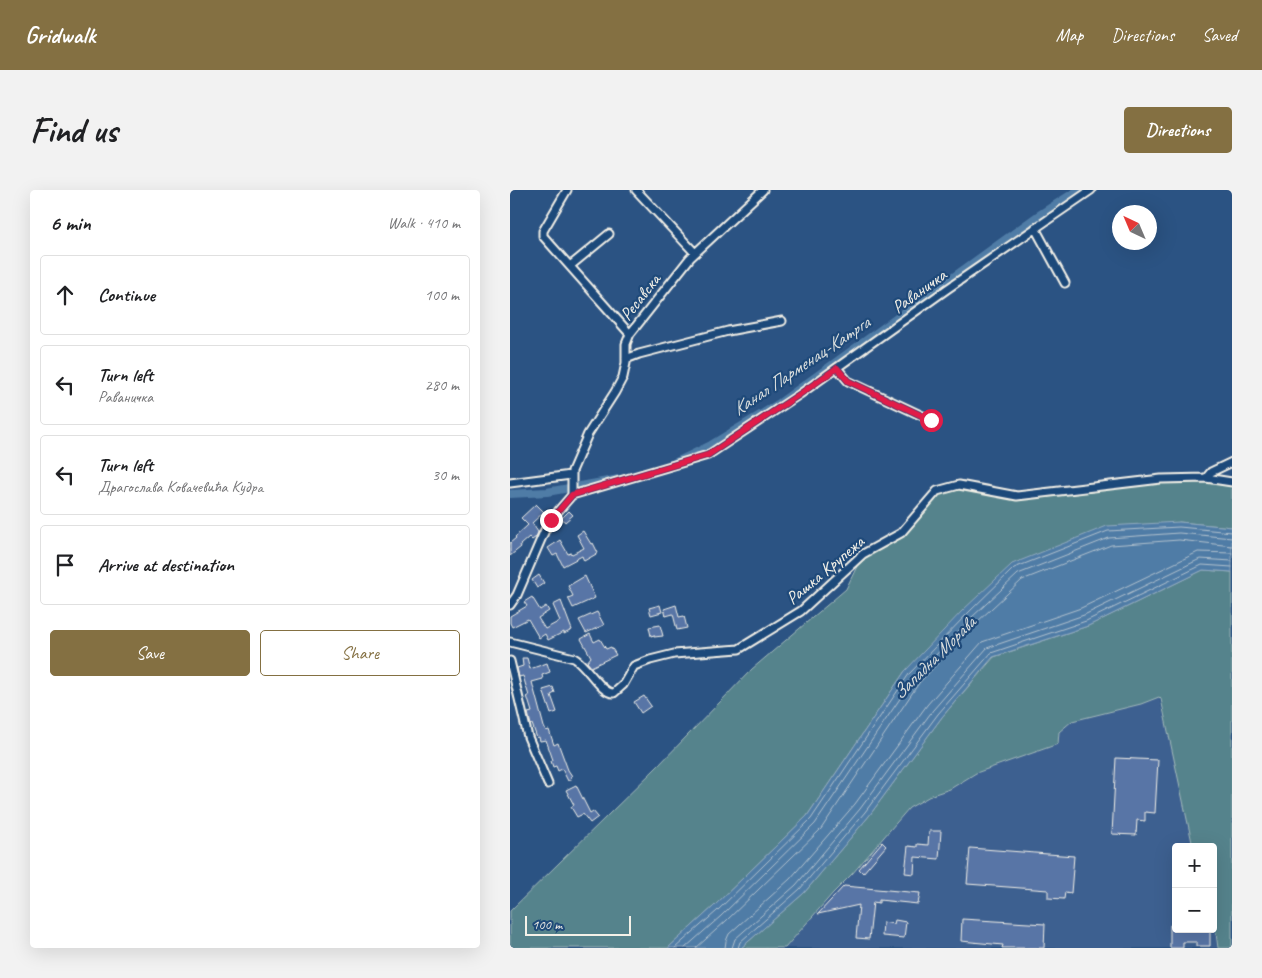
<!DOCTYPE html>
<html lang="en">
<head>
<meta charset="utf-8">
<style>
  body { margin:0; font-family:Caveat,sans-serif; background:#f2f2f2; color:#202124 }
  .controls { position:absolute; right:15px; bottom:15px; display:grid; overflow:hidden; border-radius:5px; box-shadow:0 5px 20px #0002 }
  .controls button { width:45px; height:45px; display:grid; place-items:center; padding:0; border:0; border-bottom:1px solid #e0e0e0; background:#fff; color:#202124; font:25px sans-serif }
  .compass { position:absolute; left:602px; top:15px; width:45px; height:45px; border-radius:50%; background:#fff; box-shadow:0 5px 20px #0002; rotate:316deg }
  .scale { position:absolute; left:15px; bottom:12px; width:106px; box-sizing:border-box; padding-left:5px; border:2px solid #f4f1e8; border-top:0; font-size:14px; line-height:18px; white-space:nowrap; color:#f4f1e8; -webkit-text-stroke:4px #1f4a7a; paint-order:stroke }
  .stop { position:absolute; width:15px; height:15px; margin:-11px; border:4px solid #e11d48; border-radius:50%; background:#fff }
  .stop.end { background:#e11d48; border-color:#fff; box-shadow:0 1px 5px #0008 }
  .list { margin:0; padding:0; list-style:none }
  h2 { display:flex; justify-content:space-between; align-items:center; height:65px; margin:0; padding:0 20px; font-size:21px }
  h2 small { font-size:16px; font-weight:400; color:#757577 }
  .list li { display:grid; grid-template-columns:32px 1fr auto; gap:15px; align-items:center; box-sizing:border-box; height:80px; margin:0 10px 10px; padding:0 10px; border:1px solid #e0e0e0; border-radius:5px }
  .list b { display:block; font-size:19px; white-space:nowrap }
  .list p { margin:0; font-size:16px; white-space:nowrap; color:#757577 }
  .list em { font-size:16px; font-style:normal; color:#757577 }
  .actions { display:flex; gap:10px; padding:15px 20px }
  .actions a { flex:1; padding:11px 0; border:1px solid #847042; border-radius:5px; text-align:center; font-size:18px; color:#847042 }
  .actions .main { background:#847042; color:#fff }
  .icon { flex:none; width:28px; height:28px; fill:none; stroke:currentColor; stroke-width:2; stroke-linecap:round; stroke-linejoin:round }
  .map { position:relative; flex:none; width:722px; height:758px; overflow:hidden; border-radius:5px }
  header { display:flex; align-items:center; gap:30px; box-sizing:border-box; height:70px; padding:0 25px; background:#847042; color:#fff }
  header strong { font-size:24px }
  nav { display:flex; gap:28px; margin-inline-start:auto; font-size:18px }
  .intro { display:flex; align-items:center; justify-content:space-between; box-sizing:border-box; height:120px; padding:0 30px }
  h1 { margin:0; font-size:35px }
  .button { padding:12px 22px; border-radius:5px; background:#847042; color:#fff; font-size:18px; font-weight:700 }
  main { display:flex; gap:30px; padding:0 30px }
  aside { flex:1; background:#fff; border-radius:5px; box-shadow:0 5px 20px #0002 }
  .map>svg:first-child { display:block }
  .built { fill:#3d6090 }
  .green { fill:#55838c; stroke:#a4baba }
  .water { fill:#507ca6; stroke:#92abc0 }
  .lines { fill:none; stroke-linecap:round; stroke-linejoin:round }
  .shore { stroke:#b2c2ce; stroke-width:1 }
  .canal { stroke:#507ca6; stroke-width:8 }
  .building { fill:#5975a6; stroke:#f4f1e8 }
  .minor-casing { stroke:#f4f1e8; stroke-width:11 }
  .minor { stroke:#1f4a7a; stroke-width:7 }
  .route { stroke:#e11d48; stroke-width:6 }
  .labels { text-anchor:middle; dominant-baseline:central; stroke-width:4.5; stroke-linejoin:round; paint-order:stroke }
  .street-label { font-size:18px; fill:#f4f1e8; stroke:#1f4a7a }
  .water-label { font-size:19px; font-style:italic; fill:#dbdfde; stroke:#1f4a7a }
</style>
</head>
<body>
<header>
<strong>Gridwalk</strong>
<nav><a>Map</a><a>Directions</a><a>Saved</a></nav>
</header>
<div class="intro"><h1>Find us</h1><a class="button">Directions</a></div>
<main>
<aside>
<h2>6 min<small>Walk · 410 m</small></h2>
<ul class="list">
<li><svg class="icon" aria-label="ahead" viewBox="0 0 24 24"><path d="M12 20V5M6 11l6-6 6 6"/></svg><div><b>Continue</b></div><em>100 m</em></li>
<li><svg class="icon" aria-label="left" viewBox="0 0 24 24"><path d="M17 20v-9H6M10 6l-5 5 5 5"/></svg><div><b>Turn left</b><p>Раваничка</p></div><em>280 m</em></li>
<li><svg class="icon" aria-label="left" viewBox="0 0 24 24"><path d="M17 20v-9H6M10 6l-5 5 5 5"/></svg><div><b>Turn left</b><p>Драгослава Ковачевића Кудра</p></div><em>30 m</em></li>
<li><svg class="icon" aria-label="arrive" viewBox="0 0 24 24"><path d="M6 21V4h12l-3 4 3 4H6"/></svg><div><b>Arrive at destination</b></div></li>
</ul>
<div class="actions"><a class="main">Save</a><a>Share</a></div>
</aside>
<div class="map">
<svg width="722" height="758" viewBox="0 0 722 758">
  <rect width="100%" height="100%" fill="#2b5383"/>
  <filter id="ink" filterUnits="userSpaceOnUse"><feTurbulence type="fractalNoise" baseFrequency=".02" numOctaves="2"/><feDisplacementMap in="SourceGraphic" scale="10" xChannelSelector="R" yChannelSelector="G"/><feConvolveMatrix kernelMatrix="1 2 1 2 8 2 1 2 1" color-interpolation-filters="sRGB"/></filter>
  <g filter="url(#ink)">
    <path class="built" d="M649,507L663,561L683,657H666V739H703V721L708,758H275L323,703L342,684L399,618L422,605L440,599L466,583L548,554L549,542L562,531L631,514Z"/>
    <path class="green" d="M651,289L722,292V337L669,332L395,481L297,626L203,717L158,758H0V721L146,578L242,479L336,399L353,364L391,343L427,301L449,295L507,306Z
      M693,380L722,382V758H708L703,721V657H683L651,509L649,507L631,514L562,531L549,542L548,554L466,583L440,599L422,605L399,618L342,684L323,703L275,758H231L294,703L359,626L432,527L484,467L578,436Z"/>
    <path class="water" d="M669,332L722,337V382L693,380L578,436L483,467L432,527L359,626L294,703L231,758H158L203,717L297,626L395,481L453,420L502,374L597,336Z"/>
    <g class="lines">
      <path class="shore" d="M165,758L207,721L301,629L399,484L457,424L504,378L598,341L669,337L722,342
        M175,758L211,726L305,634L404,488L461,428L508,384L599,348L669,343L722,348
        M186,758L216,731L311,639L409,493L466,433L512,390L601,355L669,350L722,356
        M215,758L216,751L219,744L280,689L345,614L417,515L472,452L571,418L688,362L722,363
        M222,758L225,749L286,695L350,619L423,520L477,458L574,425L690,369L722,371
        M228,758L230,752L290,699L355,622L428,524L481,463L576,431L692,375L722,377"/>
      <path class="canal" d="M166,272L201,255L268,214L529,25L568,0
        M0,304L37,302L109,289"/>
    </g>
    <path class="building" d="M26,314L34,322L22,333L28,342L26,347L22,350L19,347L10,355L11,357L0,366V353L6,348L5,347L18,335L11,328Z
      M59,321L63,325L55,332L52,328Z
      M73,341L81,354L83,353L88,363L74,371L72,366L53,376L47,364L43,366L38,358L50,350L58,364L61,363L62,364L74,358L67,345Z
      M29,385L34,393L27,398L22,390Z
      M75,386L85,408L63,418L58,408L63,406L58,396Z
      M22,407L30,420L36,416L39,421L28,428L35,439L50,431L43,415L51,411L62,440L54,444V442L38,450L35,444L29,448L18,429L2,437L0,433V426L17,416L14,412Z
      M150,415L152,422L141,425L139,418Z
      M166,415L169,427L174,426L177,438L167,440L163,424L156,426L154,419Z
      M87,422L94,435L76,443L69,430Z
      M150,435L153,446L144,447V445L141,446L139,437Z
      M80,444L84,452L90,449L96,459L101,457L106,465L81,477L77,472L81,467L71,449Z
      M12,468H17L20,479L37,473L40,482L32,485L33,489L22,492L34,537L36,541L39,540L44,555L48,553L58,580L62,586L60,587L61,590L58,591L52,579L48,581L46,576L43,577L41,571L43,570L36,550L30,551L29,547L27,548L22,534L21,535L18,523L22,522L17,506H19L13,486L9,487L7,478L13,476Z
      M43,497L45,503L41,505L47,522L41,524L33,500Z
      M134,506L141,516L131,523L124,512Z
      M606,568L648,570L645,623L635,622V631L627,630L626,645L602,644Z
      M66,595L80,623L83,621L88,627L80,633L73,624L67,627L61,617L64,615L56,600Z
      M419,641H431L429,669L405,667L404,684L395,683L398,656L407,657V654L418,655Z
      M372,652L376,656L353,683L349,679Z
      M460,658L564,666L561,703L555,702L554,709L538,708V700L457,694Z
      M334,696L410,703L408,714L369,710V713L363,712L359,749L346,748L349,715L308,724Z
      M452,729L535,734L534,758H492L493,755L451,751Z
      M385,730L396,732L394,748L372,746L373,732L384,734Z
      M660,735H666V739H700V756H687V752H673V758H660Z"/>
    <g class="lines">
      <g class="minor-casing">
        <path id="minor" d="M57,0L33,41V46L120,144
          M126,0L185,63
          M525,38L555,93
          M60,76L99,44
          M116,169L129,164L218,141L272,131
          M327,178L338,191L421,230
          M696,288L701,282L722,272
          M0,293L61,285
          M62,305L198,265L290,204L437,99L581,0
          M0,415L7,405L35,340L49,320L62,305V281L78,244L105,202L113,187L116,173V154L120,144L180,68L253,0
          M0,452L64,468C77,475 91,504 104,503L113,495L124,476L140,470L164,464L229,459L291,421L353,364L391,343L427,301L449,295L507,306L651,289L696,288L722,292
          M0,471L18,547L38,594"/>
      </g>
      <use href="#minor" class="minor"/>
    </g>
  </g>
  <g class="lines" filter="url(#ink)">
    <path class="route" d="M41,330L62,305L198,265L290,204L327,178L338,191L421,230"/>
  </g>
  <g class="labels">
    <g class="street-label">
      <text transform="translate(409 101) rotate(-36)">Раваничка</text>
      <text transform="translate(130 107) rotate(-52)">Ресавска</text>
      <text transform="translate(315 380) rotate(-40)">Рашка Крупежа</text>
    </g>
    <g class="water-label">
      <text transform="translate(291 176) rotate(-34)">Канал Парменац-Катрга</text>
      <text transform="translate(424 468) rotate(-45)">Западна Морава</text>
    </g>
  </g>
</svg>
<div class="controls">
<button>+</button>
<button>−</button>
</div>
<svg class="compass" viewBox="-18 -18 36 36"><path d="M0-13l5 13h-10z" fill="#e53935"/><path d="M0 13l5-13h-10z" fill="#757577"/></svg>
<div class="scale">100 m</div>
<div class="stop" style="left:421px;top:230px"></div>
<div class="stop end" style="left:41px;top:330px"></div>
</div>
</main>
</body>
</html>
